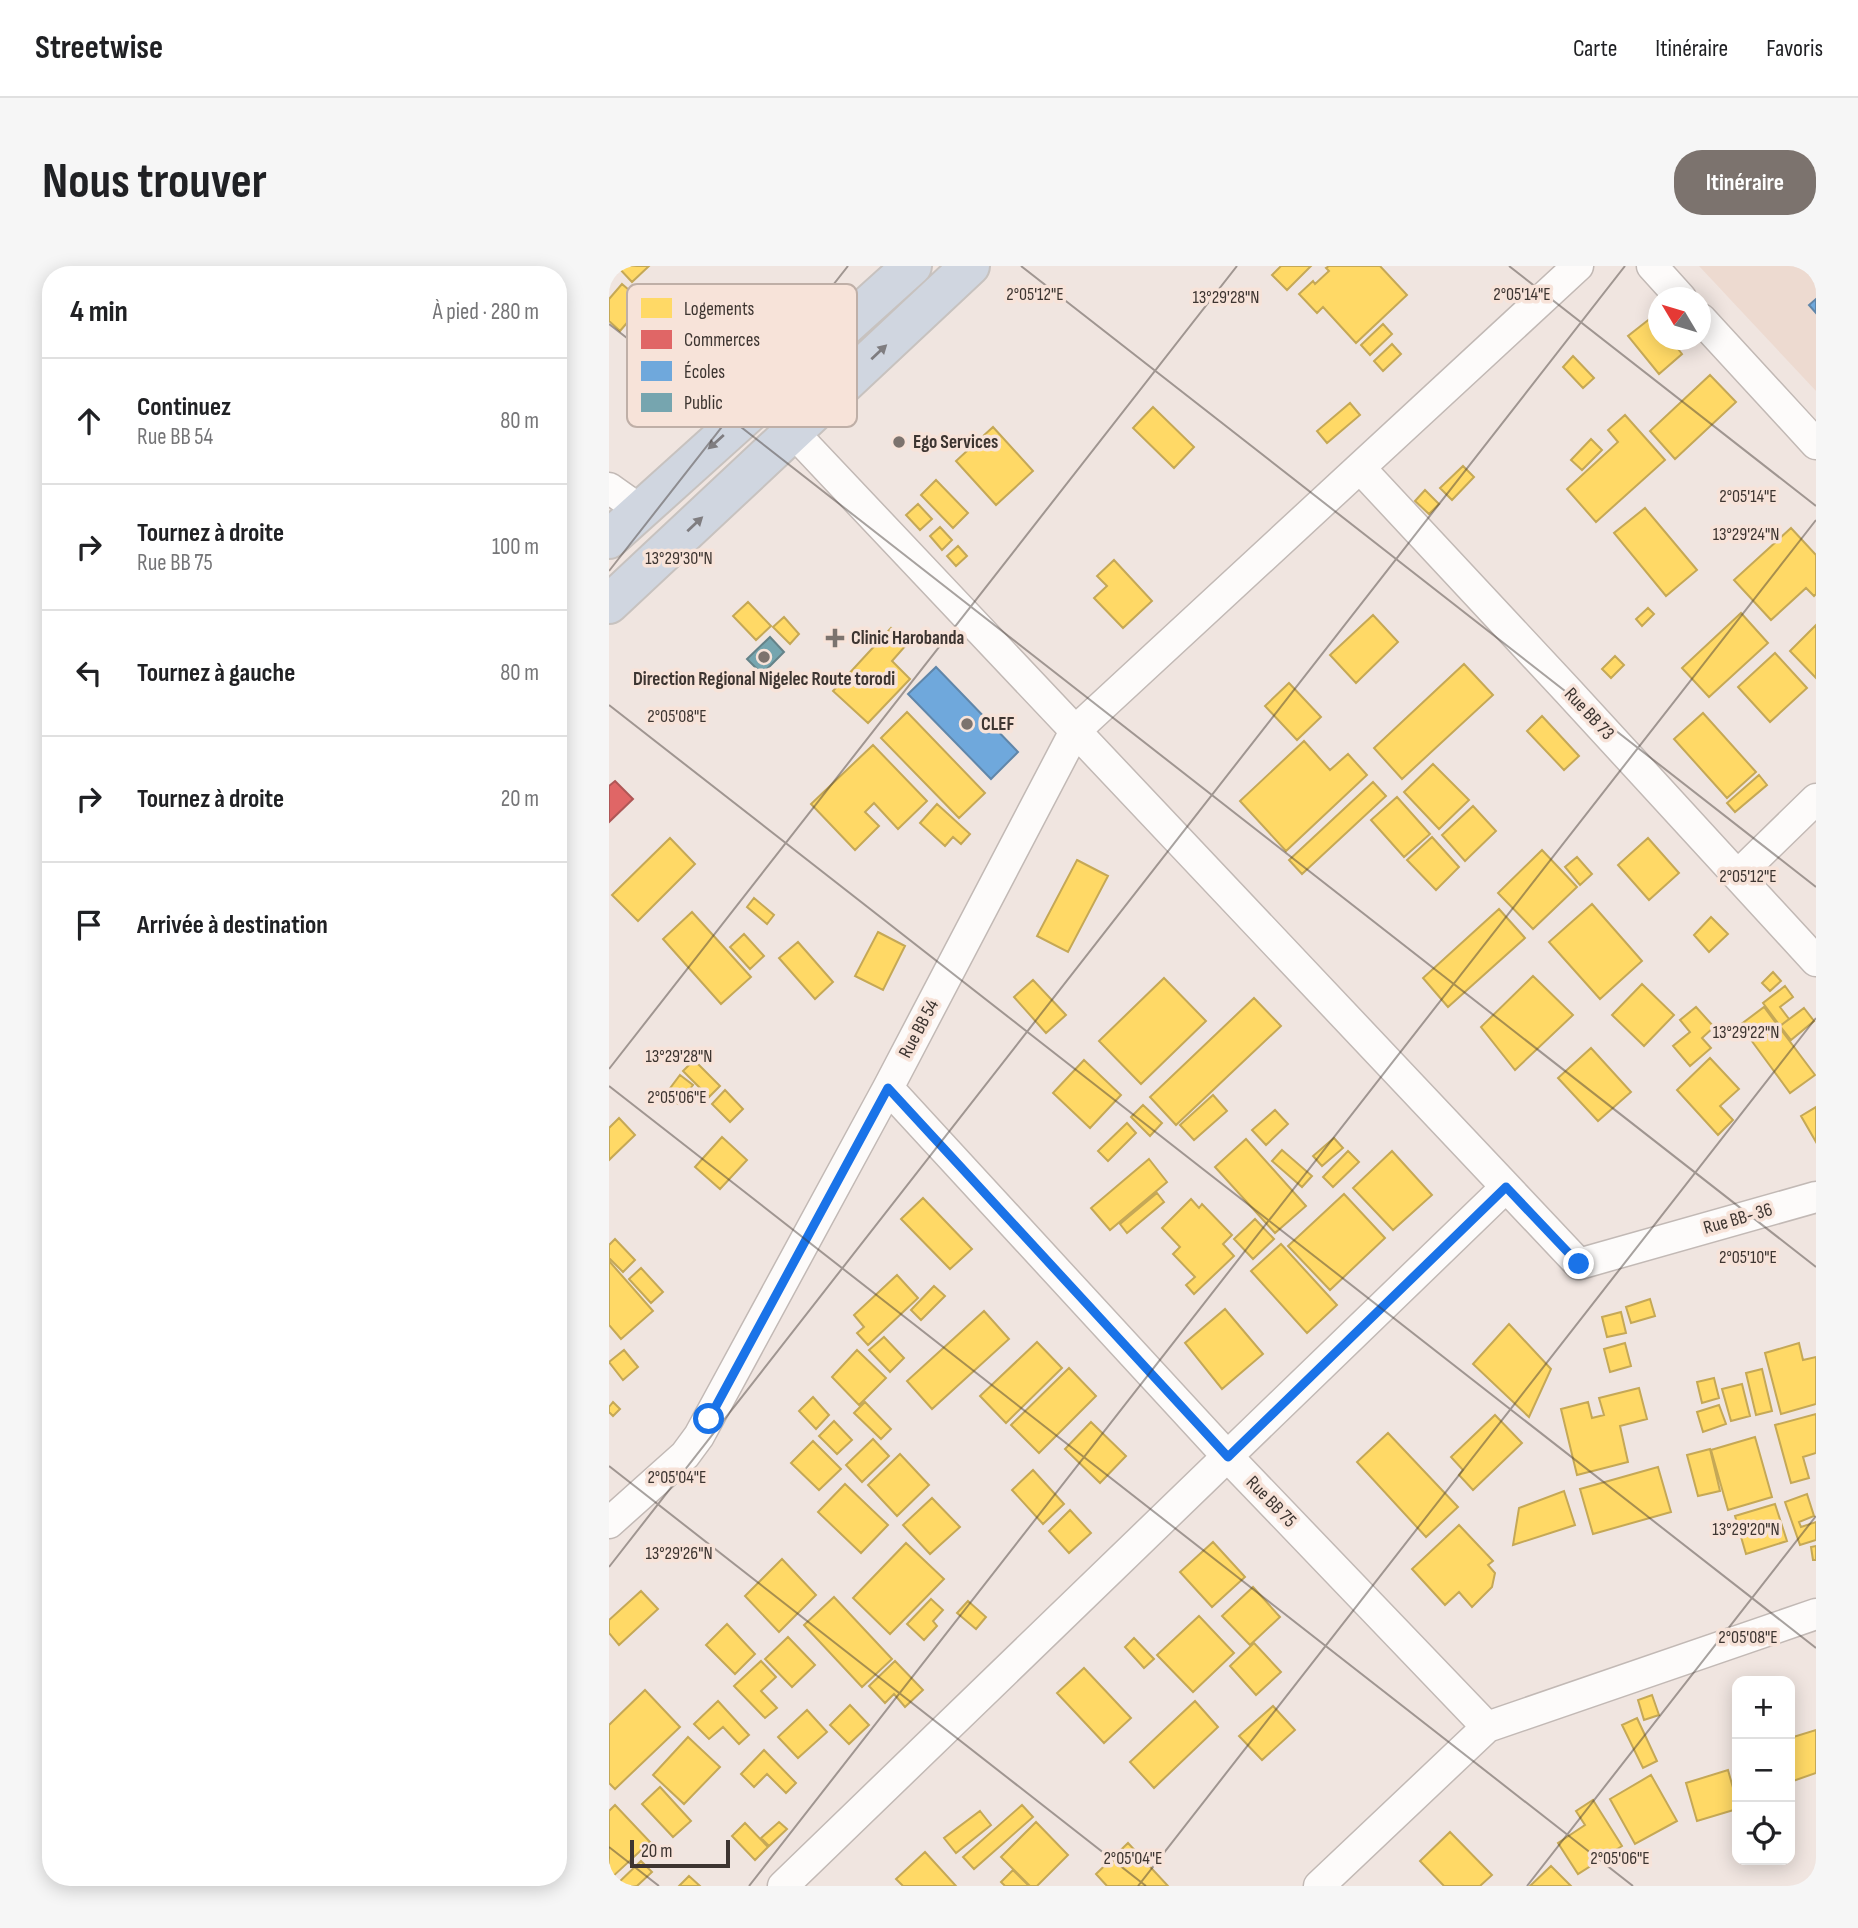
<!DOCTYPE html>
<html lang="fr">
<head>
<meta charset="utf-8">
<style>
  body { margin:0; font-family:"Sofia Sans Condensed",sans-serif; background:#f6f6f6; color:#202124 }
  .controls { position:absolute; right:21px; bottom:21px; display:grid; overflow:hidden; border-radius:14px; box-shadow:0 4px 18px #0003 }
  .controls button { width:63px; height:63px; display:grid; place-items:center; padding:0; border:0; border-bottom:2px solid #e0e0e0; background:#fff; color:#202124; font:35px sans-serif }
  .compass { position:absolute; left:1039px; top:21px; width:63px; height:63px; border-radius:50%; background:#fff; box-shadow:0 4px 18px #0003; rotate:308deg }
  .scale { position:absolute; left:21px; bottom:18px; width:100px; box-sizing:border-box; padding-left:7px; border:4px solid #3d3531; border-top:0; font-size:19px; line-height:24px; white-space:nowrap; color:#3d3531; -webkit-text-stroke:5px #f7e3d9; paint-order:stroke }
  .stop { position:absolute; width:21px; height:21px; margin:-16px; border:5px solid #1a73e8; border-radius:50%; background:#fff }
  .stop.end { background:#1a73e8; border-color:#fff; box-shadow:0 2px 7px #0008 }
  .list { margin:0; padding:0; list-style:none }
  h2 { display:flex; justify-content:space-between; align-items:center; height:91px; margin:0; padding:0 28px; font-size:30px }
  h2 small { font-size:23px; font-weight:400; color:#757577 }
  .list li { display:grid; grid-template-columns:46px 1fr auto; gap:21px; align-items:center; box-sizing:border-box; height:126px; padding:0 28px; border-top:2px solid #e0e0e0 }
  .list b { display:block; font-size:26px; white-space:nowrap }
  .list p { margin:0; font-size:23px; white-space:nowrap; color:#757577 }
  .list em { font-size:23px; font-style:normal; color:#757577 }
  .icon { flex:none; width:38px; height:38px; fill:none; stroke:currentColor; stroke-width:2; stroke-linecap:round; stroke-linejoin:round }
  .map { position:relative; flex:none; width:1207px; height:1620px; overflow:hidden; border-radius:28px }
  header { display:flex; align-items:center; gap:42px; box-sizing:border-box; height:98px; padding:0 35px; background:#fff; border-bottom:2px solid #e0e0e0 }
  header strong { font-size:33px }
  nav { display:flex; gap:38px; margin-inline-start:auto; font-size:24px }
  .intro { display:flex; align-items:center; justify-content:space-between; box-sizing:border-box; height:168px; padding:0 42px }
  h1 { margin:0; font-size:49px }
  .button { padding:18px 32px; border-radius:28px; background:#7c736e; color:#fff; font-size:24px; font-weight:700 }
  main { display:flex; gap:42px; padding:0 42px }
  aside { flex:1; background:#fff; border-radius:28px; box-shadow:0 4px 18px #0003 }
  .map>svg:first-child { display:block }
  .built { fill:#eddad0 }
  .homes { fill:#ffd966; stroke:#c5a856; stroke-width:2 }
  .shops { fill:#e06666; stroke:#af5756; stroke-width:2 }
  .schools { fill:#6fa8dc; stroke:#6086a9; stroke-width:2 }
  .public { fill:#76a5af; stroke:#658389; stroke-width:2 }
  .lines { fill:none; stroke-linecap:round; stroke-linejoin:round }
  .street-casing { stroke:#c2b9b5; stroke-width:33 }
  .highway-casing { stroke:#c7c2bf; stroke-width:42 }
  .street { stroke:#fdfbfa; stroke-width:30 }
  .highway { stroke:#d0d6e0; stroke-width:38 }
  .oneway { fill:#7f7d80 }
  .route { stroke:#1a73e8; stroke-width:9 }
  .ticks { fill:none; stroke:#3d3531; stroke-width:2; stroke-opacity:0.45 }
  .poi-dot { fill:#7c736e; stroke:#f7e3d9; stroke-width:2.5 }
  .labels { text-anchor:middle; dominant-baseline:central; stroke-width:7; stroke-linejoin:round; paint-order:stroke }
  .poi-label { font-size:19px; font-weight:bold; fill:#3d3531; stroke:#f7e3d9; text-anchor:start }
  .street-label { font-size:19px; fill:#3d3531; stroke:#f7e3d9 }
  .key { fill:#f7e3d9; stroke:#bfafa7; stroke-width:2 }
  .key-label { font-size:19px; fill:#3d3531 }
  .ticks-label { font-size:18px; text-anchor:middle; fill:#3d3531; stroke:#f7e3d9; stroke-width:7; stroke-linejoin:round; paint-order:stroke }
</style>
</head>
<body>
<header>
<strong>Streetwise</strong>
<nav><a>Carte</a><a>Itinéraire</a><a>Favoris</a></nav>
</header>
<div class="intro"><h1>Nous trouver</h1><a class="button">Itinéraire</a></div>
<main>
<aside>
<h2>4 min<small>À pied · 280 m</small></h2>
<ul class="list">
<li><svg class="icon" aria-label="ahead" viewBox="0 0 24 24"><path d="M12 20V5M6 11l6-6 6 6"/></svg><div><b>Continuez</b><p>Rue BB 54</p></div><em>80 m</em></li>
<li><svg class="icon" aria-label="right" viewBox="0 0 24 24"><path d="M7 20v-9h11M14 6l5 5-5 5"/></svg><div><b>Tournez à droite</b><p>Rue BB 75</p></div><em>100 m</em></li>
<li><svg class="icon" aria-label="left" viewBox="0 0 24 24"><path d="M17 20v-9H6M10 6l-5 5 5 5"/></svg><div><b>Tournez à gauche</b></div><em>80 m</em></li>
<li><svg class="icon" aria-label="right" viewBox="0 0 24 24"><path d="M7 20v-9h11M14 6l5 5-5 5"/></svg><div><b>Tournez à droite</b></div><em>20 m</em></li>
<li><svg class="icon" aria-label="arrive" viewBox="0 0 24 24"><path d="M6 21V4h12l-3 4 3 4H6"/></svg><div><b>Arrivée à destination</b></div></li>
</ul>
</aside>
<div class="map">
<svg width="1207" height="1620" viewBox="0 0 1207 1620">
  <rect width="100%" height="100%" fill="#f0e5e0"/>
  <path class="built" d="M1090,0H1207V125Z"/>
  <path class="homes" d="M8,0H40L23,16Z
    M672,0H702L678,24L663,9Z
    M720,0H771L798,29L747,77L714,41L708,47L690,28L704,15L706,18L720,5L717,2Z
    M13,18L35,37L11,65L0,55V33Z
    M1043,51L1050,59V74H1062L1073,88L1050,108L1019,70Z
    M774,58L783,68L761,89L752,79Z
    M783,78L792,88L774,105L765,95Z
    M964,90L985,112L974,122L954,101Z
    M1101,109L1127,136L1066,193L1041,165Z
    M741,137L751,149L718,177L708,165Z
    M544,141L585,181L565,202L524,162Z
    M1016,149L1056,194L987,256L958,223L1009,176L999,164Z
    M384,161L424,205L387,239L347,195Z
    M982,173L993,184L973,204L962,194Z
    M854,200L865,211L843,234L831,222Z
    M327,214L359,247L344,262L312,229Z
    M816,224L830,238L820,248L806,235Z
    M309,238L323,253L311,264L297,249Z
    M1036,242L1088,304L1057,330L1005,267Z
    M331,261L343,274L333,284L321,270Z
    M1182,262L1207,289V328L1205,330L1197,322L1162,354L1125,314Z
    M349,280L358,290L347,300L338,290Z
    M505,294L543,335L514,362L485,332L498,320L488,310Z
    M139,336L162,360L147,374L124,350Z
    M1039,342L1045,348L1033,360L1027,353Z
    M1132,347L1159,377L1100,431L1073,402Z
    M764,349L789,376L747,417L721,389Z
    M175,351L190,368L181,378L164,361Z
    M1207,359V412L1181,385Z
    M282,362L298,378L283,395L301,413L259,457L224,425Z
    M1166,387L1198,422L1161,456L1129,421Z
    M1006,390L1015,399L1002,412L993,403Z
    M855,398L884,429L793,513L765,482Z
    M680,417L712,451L688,474L656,440Z
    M298,446L376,527L350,552L272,472Z
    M1094,447L1147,506L1118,532L1065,473Z
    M933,450L970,490L955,504L918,465Z
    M695,475L721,504L739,488L758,509L677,585L631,535Z
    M264,479L318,535L289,563L265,537L256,546L270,560L246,584L202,538Z
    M824,498L860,534L830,563L795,526Z
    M1150,509L1158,519L1126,546L1118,537Z
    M764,516L777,530L693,608L680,594Z
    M788,531L821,568L795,591L762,554Z
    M328,538L361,568L352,578L344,571L336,580L311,557Z
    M864,540L887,565L856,595L833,569Z
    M823,571L850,601L827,624L798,594Z
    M61,572L86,598L29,655L3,629Z
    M1039,572L1070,607L1040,634L1009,599Z
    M933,584L968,621L924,663L889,627Z
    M968,591L983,608L971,619L956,601Z
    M468,594L499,610L459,686L428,670Z
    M145,632L165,649L158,658L138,641Z
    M983,638L1033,695L991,733L940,676Z
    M890,643L916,672L839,741L814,712Z
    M83,646L142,711L112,738L54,673Z
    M1102,651L1119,668L1100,686L1085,669Z
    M269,666L296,680L274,724L246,710Z
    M135,668L155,690L141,703L121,681Z
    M189,676L224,716L206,733L170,692Z
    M1164,706L1172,715L1161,725L1153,717Z
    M924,710L964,749L906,804L872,761Z
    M555,712L597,755L532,818L490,775Z
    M424,714L457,749L437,767L405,731Z
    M1033,718L1065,749L1035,780L1003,749Z
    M1176,720L1184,731L1171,741L1180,753L1171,760L1154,737Z
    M645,732L672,760L567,859L541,831Z
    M1087,741L1105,761L1093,772L1102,782L1081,800L1064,780L1081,766L1071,754Z
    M1155,741L1206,809L1181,827L1131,759Z
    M1195,742L1205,755L1182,774L1171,760Z
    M982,782L1022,826L989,855L949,812Z
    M1101,792L1130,823L1111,840L1124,854L1109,869L1068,824Z
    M85,794L111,820L100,831L74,805Z
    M475,794L512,829L481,862L444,827Z
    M71,809L84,819L69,838L56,829Z
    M116,824L134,843L121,856L103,838Z
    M604,829L618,845L585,874L571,859Z
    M534,839L553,857L541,870L522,851Z
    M1207,841V876L1192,850Z
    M666,844L679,858L657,879L643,864Z
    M10,852L26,869L0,894V862Z
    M518,857L527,867L499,895L489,885Z
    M113,871L138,894L111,923L86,901Z
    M725,872L734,882L713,900L704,890Z
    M637,873L697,940L666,967L606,901Z
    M673,884L703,910L693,921L663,895Z
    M739,885L750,896L724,921L714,911Z
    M783,885L823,929L784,964L744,922Z
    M540,893L558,916L501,964L482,942Z
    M548,927L555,936L518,967L511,958Z
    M735,928L776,972L721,1024L679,980Z
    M314,932L363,983L341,1003L292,953Z
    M582,933L590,942L593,938L623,969L614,978L625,990L585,1028L577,1019L586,1011L564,988L571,981L553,962Z
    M646,953L665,973L644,993L625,973Z
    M6,973L26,994L14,1006L0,992V979Z
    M672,978L728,1039L698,1067L642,1005Z
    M0,995L44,1045L12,1073L0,1059Z
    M32,1002L54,1026L42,1037L20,1013Z
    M288,1009L309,1032L259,1079L248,1067L255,1061L245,1049Z
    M325,1020L336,1030L312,1054L302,1044Z
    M1041,1033L1046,1050L1022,1057L1017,1041Z
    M616,1043L654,1088L613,1123L576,1077Z
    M375,1045L400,1073L323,1143L298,1115Z
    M1012,1046L1017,1067L998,1071L993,1051Z
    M900,1058L942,1103L920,1151L864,1098Z
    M275,1071L295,1092L281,1106L260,1084Z
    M428,1076L453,1102L397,1157L371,1130Z
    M1016,1077L1022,1100L1001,1106L995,1083Z
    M1190,1077L1194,1094L1207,1091V1138L1172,1148L1156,1087Z
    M15,1084L29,1101L14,1114L0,1096Z
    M248,1084L277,1112L250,1139L223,1111Z
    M460,1102L487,1130L430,1187L402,1159Z
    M1153,1103L1163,1145L1147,1149L1137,1107Z
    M1105,1112L1110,1132L1093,1137L1088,1116Z
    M1133,1118L1141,1150L1122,1155L1113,1123Z
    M1030,1122L1038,1153L1011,1160L1019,1196L968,1209L952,1143L979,1136L983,1152L995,1149L990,1132Z
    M204,1131L220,1149L207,1163L190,1145Z
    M4,1136L11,1143L4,1150L0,1146V1141Z
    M256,1136L282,1163L272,1173L245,1147Z
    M1110,1139L1117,1158L1094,1166L1088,1146Z
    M1207,1148V1187L1194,1191L1200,1212L1182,1217L1166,1159Z
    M886,1149L913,1177L864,1224L850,1209L854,1204L842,1191Z
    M225,1155L243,1174L228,1188L210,1170Z
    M482,1156L517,1190L491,1217L456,1183Z
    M779,1167L849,1241L817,1271L748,1196Z
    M1146,1171L1163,1231L1119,1244L1102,1184Z
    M264,1173L280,1190L253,1216L237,1199Z
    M204,1175L232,1203L210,1224L182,1197Z
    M1101,1183L1111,1225L1089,1230L1078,1189Z
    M291,1188L320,1219L288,1250L259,1219Z
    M1049,1201L1062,1246L984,1268L971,1223Z
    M424,1204L455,1238L434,1258L403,1224Z
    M236,1218L279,1259L252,1287L209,1246Z
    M955,1225L966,1259L904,1279L910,1242Z
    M1198,1228L1205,1250L1190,1256L1192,1261L1207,1256V1274L1191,1279L1176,1236Z
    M323,1232L351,1261L321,1288L294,1259Z
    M1166,1238L1178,1275L1137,1288L1126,1250Z
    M461,1244L482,1267L460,1287L440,1265Z
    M850,1259L884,1295L879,1299L886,1307L883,1321L863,1341L850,1326L836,1339L803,1303Z
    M604,1276L636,1311L603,1341L571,1306Z
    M297,1277L335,1313L281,1368L244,1332Z
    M1207,1280V1294H1204L1202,1281Z
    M173,1293L207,1329L170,1366L136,1330Z
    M644,1321L671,1351L641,1379L613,1350Z
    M32,1325L49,1343L10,1379L0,1367V1354Z
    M225,1331L283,1393L253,1421L195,1359Z
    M322,1333L334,1344L324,1355L328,1360L315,1374L298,1358Z
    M359,1335L377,1351L367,1363L348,1347Z
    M590,1350L625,1387L584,1426L548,1389Z
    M118,1358L146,1388L126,1408L97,1379Z
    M179,1371L206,1399L183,1421L156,1393Z
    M525,1372L545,1393L535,1402L516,1381Z
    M645,1377L672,1406L647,1429L621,1400Z
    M152,1395L167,1411L152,1425L168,1442L156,1452L125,1420Z
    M286,1395L314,1424L296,1441L285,1428L276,1437L260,1420Z
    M475,1402L522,1452L495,1477L448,1427Z
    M36,1424L71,1461L6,1523L0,1517V1459Z
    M1043,1429L1050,1449L1035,1454L1029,1434Z
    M109,1435L140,1469L130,1478L114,1461L100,1473L85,1458Z
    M586,1435L609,1461L545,1522L521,1496Z
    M241,1439L260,1459L240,1478L221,1459Z
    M664,1440L686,1464L653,1494L630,1470Z
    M198,1444L218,1466L189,1492L169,1471Z
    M1028,1452L1048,1495L1034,1502L1013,1459Z
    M1207,1464V1507L1181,1516V1472Z
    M79,1471L111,1501L75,1538L44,1509Z
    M155,1484L187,1517L177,1527L158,1508L145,1521L132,1508Z
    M1119,1504L1128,1536V1543L1088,1555L1077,1517Z
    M1042,1509L1068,1555L1026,1578L1001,1533Z
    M51,1521L82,1555L64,1571L33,1538Z
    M984,1534L1013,1580L969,1608L949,1577L976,1559L967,1545Z
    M6,1539L41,1576L0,1614V1545Z
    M413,1539L424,1551L365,1603L354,1591Z
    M371,1545L382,1559L347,1587L335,1572Z
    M170,1556L178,1563L160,1580L152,1572Z
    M427,1556L459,1589L428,1620H421L392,1591Z
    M136,1557L159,1581L146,1594L123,1570Z
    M841,1566L883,1609L871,1620H835L811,1595Z
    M519,1577L559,1620H498L487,1608Z
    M316,1586L347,1620H294L287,1613Z
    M32,1595L43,1606L28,1620H6Z
    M942,1600L962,1620H921Z
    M404,1604L420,1620H396L392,1616Z
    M80,1610L91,1620H70Z"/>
  <path class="shops" d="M6,515L24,533L0,556V520Z"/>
  <path class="schools" d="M1207,33V47L1200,39Z
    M327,401L409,486L382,513L299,428Z"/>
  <path class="public" d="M161,371L175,386L153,408L138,393Z"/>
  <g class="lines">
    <g class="street-casing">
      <path id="street" d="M1043,0L1072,32
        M1092,53L1207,178
        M184,166L970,998L1207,931
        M751,202L959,425L1207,695
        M0,222L31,244
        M1129,609L1207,533
        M279,822L619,1191L878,1461
        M0,1257L76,1189L90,1170L279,822L466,465L969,0
        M174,1620L897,921
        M710,1620L878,1461L1207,1348"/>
    </g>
    <g class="highway-casing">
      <path id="highway" d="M0,273L303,0
        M0,338L361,0"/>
    </g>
    <use href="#street" class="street"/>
    <use href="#highway" class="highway"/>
  </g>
  <defs><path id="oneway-solid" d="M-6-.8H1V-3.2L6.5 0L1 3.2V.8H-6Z" transform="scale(1.75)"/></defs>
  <g class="oneway">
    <use href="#oneway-solid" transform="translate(270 86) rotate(-43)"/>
    <use href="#oneway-solid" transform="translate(107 176) rotate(138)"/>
    <use href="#oneway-solid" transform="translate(86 258) rotate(-43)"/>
  </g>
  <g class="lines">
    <path class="route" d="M100,1153L279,822L619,1191L897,921L970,998"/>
  </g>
  <path class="ticks" d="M412,0L1207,621M900,0L1207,240M0,58L1207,1001M0,305L239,0M0,439L1207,1382M0,803L628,0M0,820L1024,1620M0,1200L537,1620M0,1301L1016,0M0,1581L50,1620M140,1620L1207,254M529,1620L1207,752M918,1620L1207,1250"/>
  <g class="poi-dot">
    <circle cx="290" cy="176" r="7"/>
    <path d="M222.5 361.5h7v7h7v7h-7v7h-7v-7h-7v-7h7z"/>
    <circle cx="155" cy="391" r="7"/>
    <circle cx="358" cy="458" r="7"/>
  </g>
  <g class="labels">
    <g class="poi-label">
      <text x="304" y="176">Ego Services</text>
      <text x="242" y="372">Clinic Harobanda</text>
      <text x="155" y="413" text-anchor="middle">Direction Regional Nigelec Route torodi</text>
      <text x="372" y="458">CLEF</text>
    </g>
    <g class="street-label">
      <text transform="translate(980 448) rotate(47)">Rue BB 73</text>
      <text transform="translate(310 763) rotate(-62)">Rue BB 54</text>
      <text transform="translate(1129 953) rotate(-16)">Rue BB- 36</text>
      <text transform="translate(662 1236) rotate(46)">Rue BB 75</text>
    </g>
  </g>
  <rect x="18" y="18" width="230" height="143" rx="10" class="key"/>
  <rect x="32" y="32" width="31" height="20" fill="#ffd966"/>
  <rect x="32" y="64" width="31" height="19" fill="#e06666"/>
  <rect x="32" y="95" width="31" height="20" fill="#6fa8dc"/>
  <rect x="32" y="127" width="31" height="19" fill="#76a5af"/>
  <g class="key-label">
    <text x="75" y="49">Logements</text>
    <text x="75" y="80">Commerces</text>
    <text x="75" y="112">Écoles</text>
    <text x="75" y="143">Public</text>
  </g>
  <g class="ticks-label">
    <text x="426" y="34">2°05'12"E</text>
    <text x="913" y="34">2°05'14"E</text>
    <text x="617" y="37">13°29'28"N</text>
    <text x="1139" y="236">2°05'14"E</text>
    <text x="1137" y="274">13°29'24"N</text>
    <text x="70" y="298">13°29'30"N</text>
    <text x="68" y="456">2°05'08"E</text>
    <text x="1139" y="616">2°05'12"E</text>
    <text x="1137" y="772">13°29'22"N</text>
    <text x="70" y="796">13°29'28"N</text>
    <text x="68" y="837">2°05'06"E</text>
    <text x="1139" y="997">2°05'10"E</text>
    <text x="68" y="1217">2°05'04"E</text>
    <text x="1137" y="1269">13°29'20"N</text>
    <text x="70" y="1293">13°29'26"N</text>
    <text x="1139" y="1377">2°05'08"E</text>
    <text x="524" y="1598">2°05'04"E</text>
    <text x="1011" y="1598">2°05'06"E</text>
  </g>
</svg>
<div class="controls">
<button>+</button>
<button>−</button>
<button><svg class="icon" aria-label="locate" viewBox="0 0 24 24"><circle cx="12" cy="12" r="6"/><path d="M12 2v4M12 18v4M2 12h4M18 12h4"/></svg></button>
</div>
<svg class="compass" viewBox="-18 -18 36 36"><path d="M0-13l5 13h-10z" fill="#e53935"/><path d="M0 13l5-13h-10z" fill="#757577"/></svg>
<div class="scale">20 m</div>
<div class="stop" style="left:100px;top:1153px"></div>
<div class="stop end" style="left:970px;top:998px"></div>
</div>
</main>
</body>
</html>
